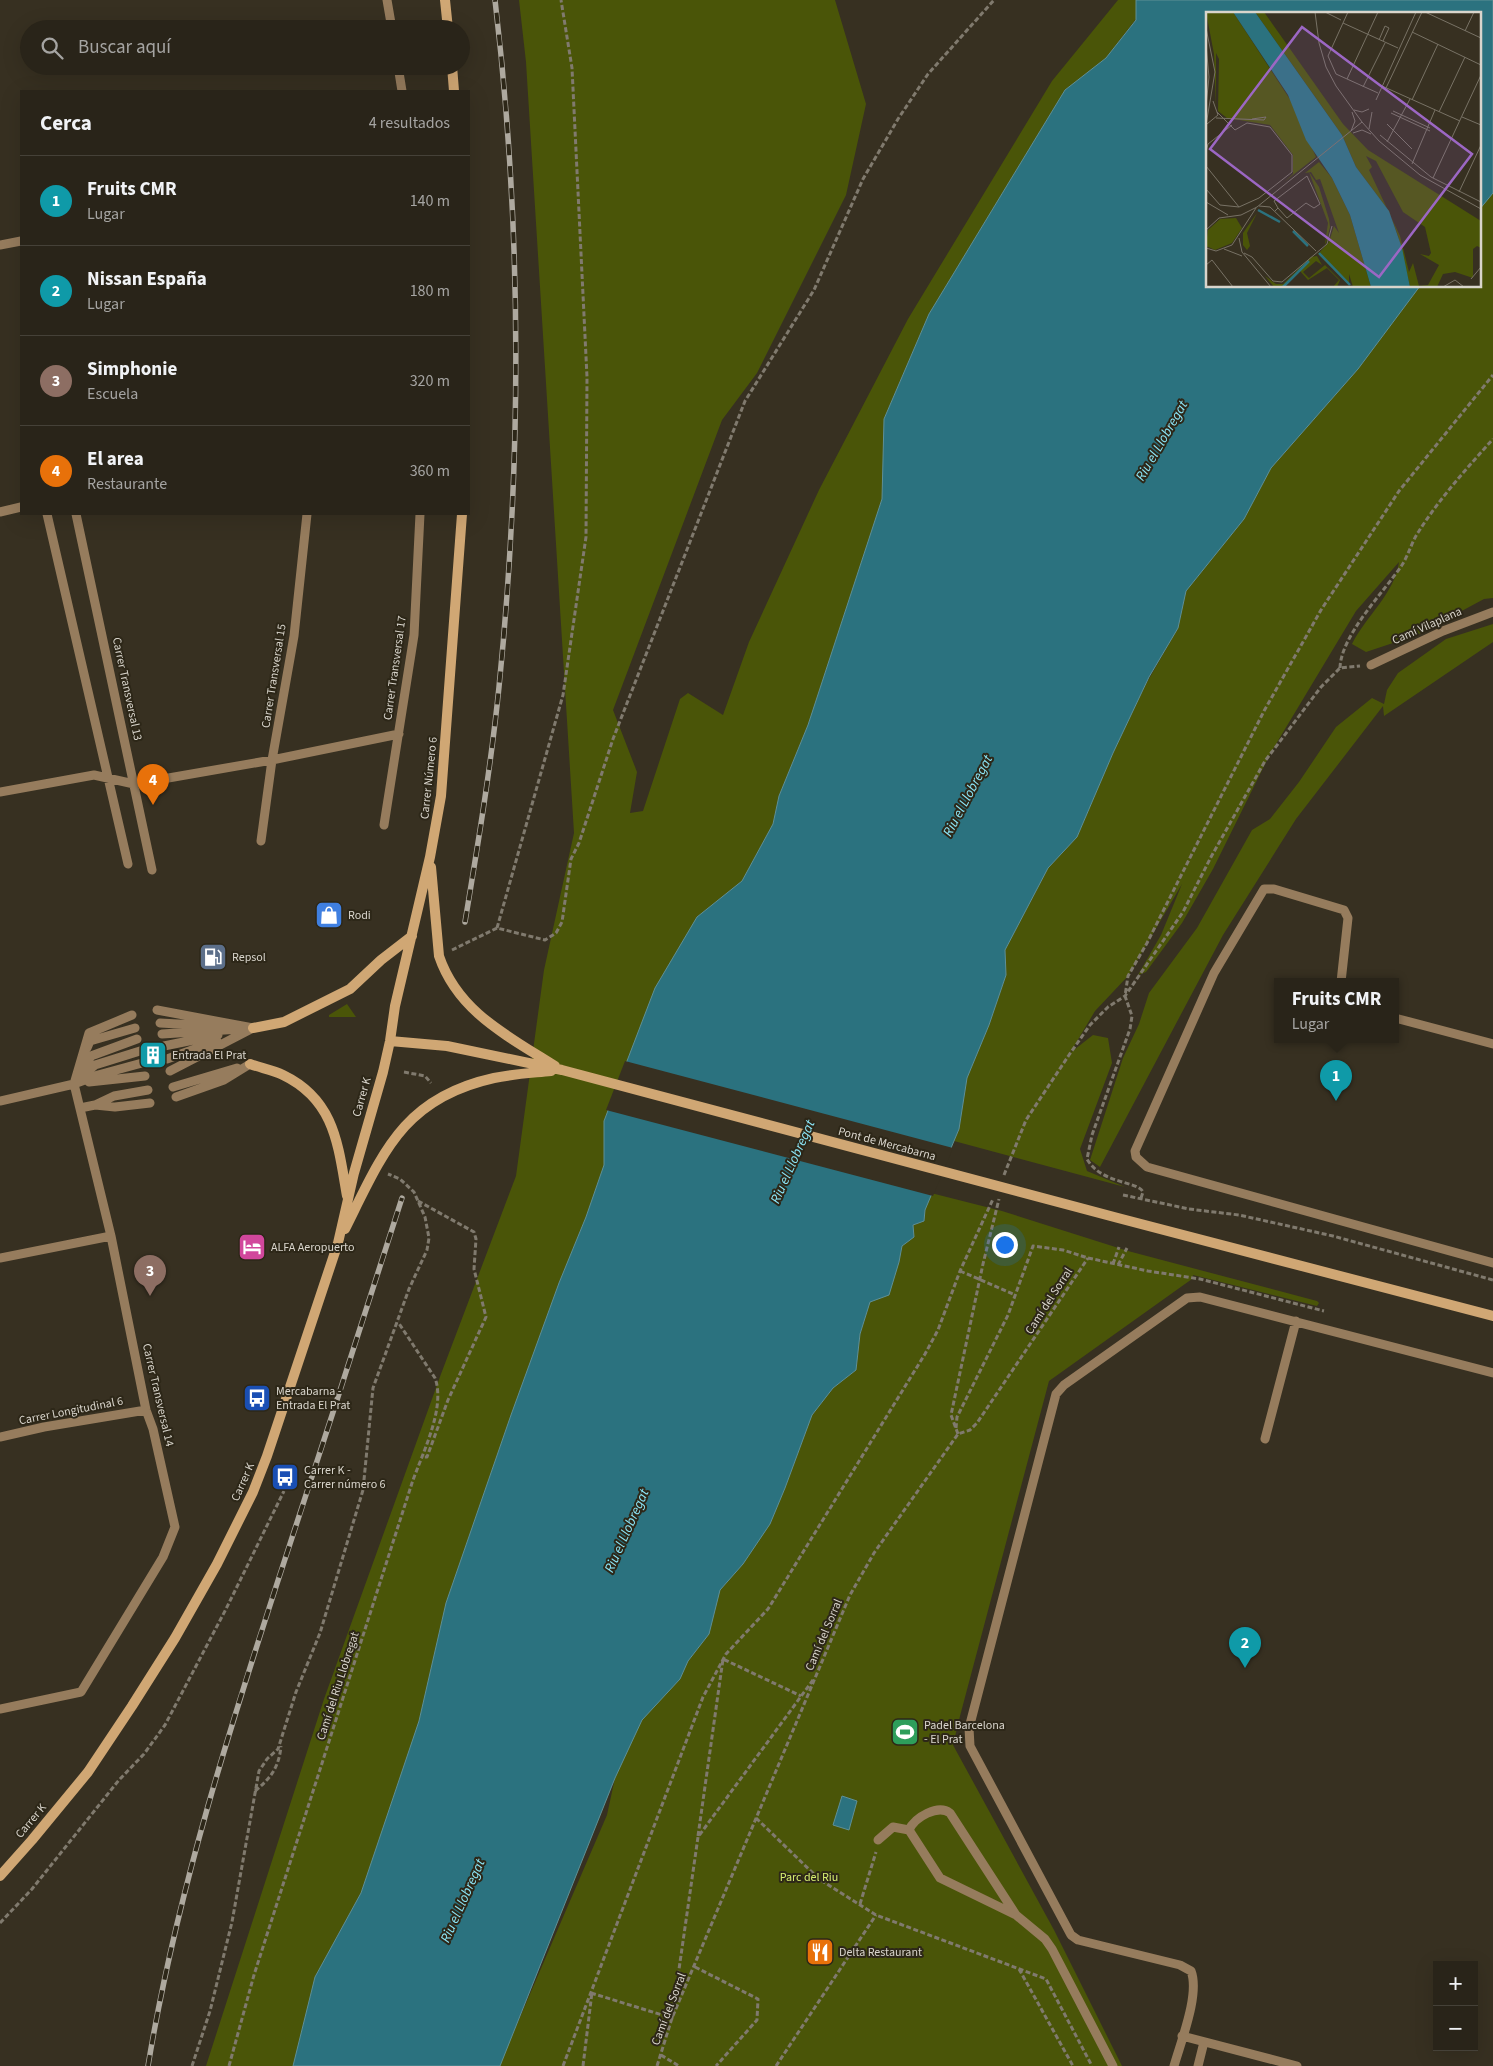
<!DOCTYPE html>
<html lang="es">
<head>
<meta charset="utf-8">
<style>
  body { margin:0; font-family:"Source Sans 3",sans-serif; background:#312c22; color:#f1f3f6 }
  .controls { position:absolute; right:15px; bottom:15px; display:grid; overflow:hidden; border-radius:0px; box-shadow:0 5px 20px #0002 }
  .controls button { width:45px; height:45px; display:grid; place-items:center; padding:0; border:0; border-bottom:1px solid #454138; background:#292419; color:#f1f3f6; font:25px sans-serif }
  .you { position:absolute; left:1004px; top:1244px; width:18px; height:18px; margin:-12px; border:4px solid #fff; border-radius:50%; background:#1a73e8; box-shadow:0 0 0 8px #1a73e833 }
  .badge { display:grid; place-items:center; width:32px; height:32px; border-radius:50%; background:#d93025; color:#fff; font-size:16px; font-weight:700 }
  .pin { position:absolute; translate:-50% -41px; filter:drop-shadow(0 1px 2px #0008) }
  .pin::after { content:''; position:absolute; top:26px; width:18px; height:15px; background:inherit; clip-path:polygon(0 0,100% 0,50% 100%) }
  .popup { position:absolute; left:1274px; top:978px; width:125px; height:65px; box-sizing:border-box; display:grid; place-content:center; border-radius:0px; background:#292419; filter:drop-shadow(0 1px 4px #0005); font-size:16px; white-space:nowrap; color:#a5a4a2 }
  .popup b { font-size:19px; color:#f1f3f6 }
  .popup::after { content:''; position:absolute; left:50%; top:100%; margin-left:-10px; border:10px solid transparent; border-top-color:#292419 }
  .list { margin:0; padding:0; list-style:none }
  h2 { display:flex; justify-content:space-between; align-items:center; height:65px; margin:0; padding:0 20px; font-size:21px }
  h2 small { font-size:16px; font-weight:400; color:#a5a4a2 }
  .list li { display:grid; grid-template-columns:32px 1fr auto; gap:15px; align-items:center; box-sizing:border-box; height:90px; padding:0 20px; border-top:1px solid #454138 }
  .list b { display:block; font-size:19px; white-space:nowrap }
  .list p { margin:0; font-size:16px; white-space:nowrap; color:#a5a4a2 }
  .list em { font-size:16px; font-style:normal; color:#a5a4a2 }
  .icon { flex:none; width:28px; height:28px; fill:none; stroke:currentColor; stroke-width:2; stroke-linecap:round; stroke-linejoin:round }
  .map { position:relative; flex:none; width:1493px; height:2066px; overflow:hidden }
  .search { position:absolute; background:#292419; box-shadow:0 5px 20px #0002; left:20px; top:20px; width:450px; height:55px; display:flex; align-items:center; gap:12px; box-sizing:border-box; padding:0 18px; border-radius:28px; color:#a5a4a2; font-size:19px }
  .panel { position:absolute; background:#292419; box-shadow:0 5px 20px #0002; left:20px; top:90px; width:450px; height:425px; border-radius:0px }
  .map>svg:first-child { display:block }
  .green { fill:#4a5508 }
  .water { fill:#2b727f; stroke:#5f9096 }
  .pier { fill:#373021 }
  .lines { fill:none; stroke-linecap:round; stroke-linejoin:round }
  .path { stroke:#807a6e; stroke-width:3; stroke-dasharray:5 2.5; stroke-linecap:butt }
  .lane { stroke:#967c5d; stroke-width:9 }
  .secondary { stroke:#d0a774; stroke-width:10 }
  .rail-casing { stroke:#aea99f; stroke-width:5.5 }
  .rail { stroke:#2d2718; stroke-width:4; stroke-dasharray:11; stroke-linecap:butt }
  .labels { text-anchor:middle; dominant-baseline:central; stroke-width:4; stroke-linejoin:round; paint-order:stroke }
  .street-label { font-size:12px; fill:#d9d5cc; stroke:#2d2718 }
  .poi-label { font-size:12px; fill:#d9d5cc; stroke:#2d2718; text-anchor:start }
  .park-label { font-size:12px; fill:#d6ed71; stroke:#2d2718 }
  .water-label { font-size:14px; font-style:italic; fill:#8ce7f9; stroke:#2d2718 }
  .inset-river { fill:none; stroke:#2b727f; stroke-width:2.5 }
  .inset-road { fill:none; stroke:#787265; stroke-width:1 }
  .view { fill:#9c67c4; fill-opacity:0.15; stroke:#9c67c4; stroke-width:2.5 }
  .inset-edge { fill:none; stroke:#d9d5cc; stroke-width:2.5 }
</style>
</head>
<body>
<div class="map">
<svg width="1493" height="2066" viewBox="0 0 1493 2066">
  <rect width="100%" height="100%" fill="#373021"/>
  <path class="green" d="M519,0H835L866,104L846,195L757,373L722,420L613,710L637,772L630,813L643,811L680,699L688,693L723,715L749,642L819,490L908,319L1052,81L1118,0H1136V19L1106,58L1065,90L929,314L884,419L882,499L808,725L779,796L773,824L742,881L697,917L604,1121V1165L586,1217L559,1283L511,1415L446,1603L419,1721L361,1893L315,1977L293,2066H206L324,1699L441,1374L516,1176L544,970L574,833L526,62Z
    M1493,193V598L1484,599L1417,635L1366,652L1352,644C1366,616 1395,593 1399,562L1356,611L1270,754L1213,869L1182,923L1146,972L1138,975L1161,935L1182,884L1128,976L1095,1011L1070,1053L1093,1035L1108,1038L1112,1063L1080,1149L1087,1171L1125,1187L954,1141L959,1129L967,1078L989,1025L1006,975L1005,950L1048,868L1077,837L1113,753L1146,684L1178,628L1186,591L1244,519L1271,468L1358,369L1420,286H1479V210Z
    M1493,624V642L1384,716L1383,706L1296,819L1223,935L1100,1167L1090,1160L1123,1058L1139,1024L1149,993L1197,928L1252,830L1270,819L1299,782L1336,727L1372,698L1384,704L1387,690L1398,673L1446,639Z
    M347,1004L356,1017H329V1015Z
    M931,1193L1002,1211L1128,1251L1317,1301L1319,1303L1317,1306L1193,1275L1192,1279L1049,1381L960,1716L953,1745L1054,1930L1122,2066H499L607,1815L615,1778L642,1719L680,1679L688,1661L709,1634L720,1590L743,1564L770,1524L785,1488L812,1415L833,1388L856,1370L860,1334L870,1302L899,1262L902,1246L914,1237L913,1225L924,1221L925,1210Z"/>
  <path class="water" d="M1136,0H1493V193L1479,210V14H1207V286H1420L1358,369L1271,468L1244,519L1186,591L1178,628L1149,677L1113,753L1077,837L1048,868L1005,950L1006,975L989,1025L967,1078L959,1129L925,1210L924,1221L913,1225L914,1237L902,1246L899,1262L889,1295L870,1302L860,1334L856,1370L833,1388L812,1415L785,1488L770,1524L743,1564L720,1590L709,1634L688,1661L680,1679L642,1720L615,1778L500,2066H293L315,1977L361,1893L419,1721L446,1603L511,1415L559,1283L586,1217L604,1165V1121L655,988L697,917L742,881L773,824L779,796L808,725L882,499L884,419L929,314L1065,90L1106,58L1136,20Z
    M842,1796L857,1801L849,1830L833,1825Z"/>
  <path class="pier" d="M625,1061L953,1148L933,1196L606,1110Z"/>
  <g class="lines">
    <path class="path" d="M1340,668C1341,635 1384,592 1402,565C1409,554 1412,541 1419,531C1440,498 1467,468 1493,439
      M497,928L563,695L586,537L587,377L572,68L561,0
      M452,950L497,928L545,940L556,933L562,922L571,859L579,843L613,739L745,401L814,290L863,179L898,119L928,74L994,0
      M404,1072L425,1076L431,1083
      M1004,1175L1026,1120L1069,1055L1090,1025L1108,1007L1125,996L1183,912L1211,857L1265,761L1321,687L1340,668L1360,666
      M1123,1195L1189,1209L1239,1215L1333,1236L1493,1280
      M1141,1198L1143,1192C1138,1181 1101,1184 1087,1159L1092,1135L1130,1029L1132,1016L1125,996L1128,976L1147,943L1264,711L1321,610L1399,491L1493,375
      M418,1201L474,1232L476,1239L474,1269L486,1317L448,1400L427,1457H421
      M1113,1264L1119,1247
      M1118,1265L1127,1248
      M960,1271L1015,1295
      M956,1428L957,1417L1008,1315L1033,1246L1063,1250L1088,1258L1148,1271L1200,1279L1324,1311
      M958,1434L951,1415L983,1264L999,1199
      M255,1791C271,1778 279,1767 281,1746
      M756,1818L819,1879L876,1915L1046,1979L1092,2066
      M698,1836L723,1659L801,1696
      M860,1904L876,1852
      M0,1923L32,1889L119,1780L144,1754L165,1725L226,1609L284,1491
      M695,1967L758,1999L757,2020L716,2066
      M1019,1969L1073,2066
      M591,1993L672,2018L698,1837L813,1680
      M661,2055L679,2066
      M192,2066L210,2011L232,1922L259,1771L267,1759L278,1749L296,1692L320,1633L363,1490L373,1388L409,1289L427,1250L429,1238L425,1217L414,1192L400,1179L388,1174
      M229,2066L254,1975L412,1483C422,1454 446,1408 435,1378L398,1322
      M563,2066L703,1697L726,1654L768,1609L925,1354L938,1330L960,1271L993,1199
      M583,2066L592,1992
      M657,2066L672,2018L850,1595L874,1553L958,1434L970,1430L977,1423L1088,1258
      M776,2066L876,1915"/>
    <path class="lane" d="M387,0L392,29
      M398,66L402,91
      M0,245L21,241
      M0,512L21,507
      M47,514L128,864
      M76,514L152,870
      M1371,665L1443,631L1493,612
      M0,792L94,775L134,784L272,760L399,734
      M384,825L414,635L420,514
      M261,841L272,760L294,636L307,514
      M1341,982L1348,918L1344,910L1274,889H1264L1214,973L1135,1151L1136,1157L1147,1167L1493,1263
      M157,1010L253,1028
      M1395,1018L1493,1044
      M160,1023L215,1026
      M162,1034L240,1029
      M164,1046L218,1035
      M87,1048L90,1041L135,1028
      M167,1059L217,1041
      M170,1071L253,1028
      M79,1075L91,1056L137,1039
      M83,1075L95,1065L140,1051
      M89,1082L145,1076
      M74,1084L89,1033L132,1015
      M173,1087L237,1068
      M176,1097L224,1080L250,1064
      M0,1101L74,1084L98,1075L142,1063
      M95,1105L114,1096L148,1090
      M80,1108L95,1105L115,1107L150,1103
      M0,1258L111,1236
      M0,1437L44,1427L146,1410
      M1265,1439L1296,1321
      M0,1709L81,1692L163,1557L175,1527L153,1429L146,1410L111,1236L74,1084
      M878,1840L893,1827L909,1830
      M1016,1915L950,1813C938,1804 915,1817 909,1830L940,1878L1016,1915L1045,1939L1052,1949L1113,2066
      M1182,2036L1297,2066
      M1174,2066C1181,2041 1200,1994 1191,1971L1180,1965L1078,1940L1071,1935L970,1746L969,1728L1056,1394L1064,1385L1187,1298L1200,1297L1493,1373
      M1198,2066L1204,2042"/>
    <path class="secondary" d="M445,0L448,29
      M452,66L454,91
      M431,867L439,956C458,1012 508,1036 555,1066
      M253,1028L284,1022L350,989L381,960L412,936
      M390,1041L447,1046L562,1070L1118,1218L1493,1316
      M250,1064C261,1068 273,1070 283,1075C335,1100 338,1145 347,1196
      M345,1229C383,1153 403,1098 494,1078C513,1074 532,1073 551,1071
      M0,1876L32,1840L88,1772L132,1706L175,1638L217,1564L253,1492L267,1456L338,1243L354,1173L383,1072L390,1041L395,1006L430,857L441,796L462,514"/>
    <g class="rail-casing">
      <path id="rail" d="M465,922C478,844 491,766 499,687C522,459 522,228 495,0
        M148,2066C177,1891 232,1721 287,1553C326,1435 364,1316 402,1198"/>
    </g>
    <use href="#rail" class="rail"/>
  </g>
  <defs>
    <g id="shop-square" transform="scale(1.4375)"><rect x="-9" y="-9" width="18" height="18" rx="4" fill="#3f7fe0" stroke="#2d2718"/><path d="M-5-2.5h2.3a2.7 3.5 0 0 1 5.4 0H5L5.5 6h-11ZM-1.5-2.5h3a1.5 2.3 0 0 0-3 0Z" fill="#fff"/></g>
    <g id="fuel-square" transform="scale(1.4375)"><rect x="-9" y="-9" width="18" height="18" rx="4" fill="#5c6f8a" stroke="#2d2718"/><path d="M-5.5-6h7V0h2V4h1.3V-2.5L3-4.5l.8-.8L6-3V5H2.5V1h-1V6h-7ZM-4.2-4.7v3.2H.2V-4.7Z" fill="#fff"/></g>
    <g id="building-square" transform="scale(1.4375)"><rect x="-9" y="-9" width="18" height="18" rx="4" fill="#0f9aa8" stroke="#2d2718"/><path d="M-4-6H4V6H1V3H-1V6H-4ZM-2.5-4.3h1.7v1.8h-1.7ZM.8-4.3h1.7v1.8H.8ZM-2.5-1h1.7V.8h-1.7ZM.8-1h1.7V.8H.8Z" fill="#fff"/></g>
    <g id="hotel-square" transform="scale(1.4375)"><rect x="-9" y="-9" width="18" height="18" rx="4" fill="#d1479c" stroke="#2d2718"/><path d="M-6-4.5h1.5V1H6V5H4.5V3h-9V5H-6ZM-4 0a1.8 1.8 0 1 1 3.6 0ZM.5 0V-2.5h3Q6-2.5 6 0Z" fill="#fff"/></g>
    <g id="bus-square" transform="scale(1.4375)"><rect x="-9" y="-9" width="18" height="18" rx="4" fill="#1a4fb4" stroke="#2d2718"/><path d="M-5-6H5V4H4V6H2V4H-2V6H-4V4H-5ZM-3.5-4V0h7V-4ZM-3.5 1.2v1.5H-2V1.2ZM2 1.2v1.5H3.5V1.2Z" fill="#fff"/></g>
    <g id="stadium-square" transform="scale(1.4375)"><rect x="-9" y="-9" width="18" height="18" rx="4" fill="#2e9e5b" stroke="#2d2718"/><path d="M0-5a6.5 5 0 1 0 0 10a6.5 5 0 1 0 0-10ZM-3.5-1.8h7v3.6h-7Z" fill="#fff"/></g>
    <g id="restaurant-square" transform="scale(1.4375)"><rect x="-9" y="-9" width="18" height="18" rx="4" fill="#e8710a" stroke="#2d2718"/><path d="M-5-6h1v4h1v-4h1v4h1v-4h1v5L-1.5 .5V6h-2V.5L-5-1ZM5-6V6H3V1.5H1.5Q1.5-4 5-6Z" fill="#fff"/></g>
  </defs>
  <g fill-rule="evenodd">
    <use href="#shop-square" x="329" y="915"/>
    <use href="#fuel-square" x="213" y="957"/>
    <use href="#building-square" x="153" y="1055"/>
    <use href="#hotel-square" x="252" y="1247"/>
    <use href="#bus-square" x="257" y="1398"/>
    <use href="#bus-square" x="285" y="1477"/>
    <use href="#stadium-square" x="905" y="1732"/>
    <use href="#restaurant-square" x="820" y="1952"/>
  </g>
  <g class="labels">
    <g class="street-label">
      <text transform="translate(1427 626) rotate(-24)">Camí Vilaplana</text>
      <text transform="translate(395 668) rotate(-82)">Carrer Transversal 17</text>
      <text transform="translate(274 676) rotate(-81)">Carrer Transversal 15</text>
      <text transform="translate(127 689) rotate(78)">Carrer Transversal 13</text>
      <text transform="translate(429 778) rotate(-84)">Carrer Número 6</text>
      <text transform="translate(362 1097) rotate(-74)">Carrer K</text>
      <text transform="translate(887 1144) rotate(15)">Pont de Mercabarna</text>
      <text transform="translate(1049 1301) rotate(-57)">Camí del Sorral</text>
      <text transform="translate(158 1395) rotate(77)">Carrer Transversal 14</text>
      <text transform="translate(71 1411) rotate(-11)">Carrer Longitudinal 6</text>
      <text transform="translate(243 1482) rotate(-66)">Carrer K</text>
      <text transform="translate(824 1635) rotate(-67)">Camí del Sorral</text>
      <text transform="translate(338 1686) rotate(-72)">Camí del Riu Llobregat</text>
      <text transform="translate(31 1821) rotate(-50)">Carrer K</text>
      <text transform="translate(669 2009) rotate(-69)">Camí del Sorral</text>
    </g>
    <g class="poi-label">
      <text x="348" y="915">Rodi</text>
      <text x="232" y="957">Repsol</text>
      <text x="172" y="1055">Entrada El Prat</text>
      <text x="271" y="1247">ALFA Aeropuerto</text>
      <text x="276" y="1391">Mercabarna -<tspan x="276" dy="14">Entrada El Prat</tspan></text>
      <text x="304" y="1470">Carrer K -<tspan x="304" dy="14">Carrer número 6</tspan></text>
      <text x="924" y="1725">Padel Barcelona<tspan x="924" dy="14">- El Prat</tspan></text>
      <text x="839" y="1952">Delta Restaurant</text>
    </g>
    <g class="park-label">
      <text x="809" y="1877">Parc del Riu</text>
    </g>
    <g class="water-label">
      <text transform="translate(1162 441) rotate(-60)">Riu el Llobregat</text>
      <text transform="translate(968 796) rotate(-62)">Riu el Llobregat</text>
      <text transform="translate(793 1162) rotate(-66)">Riu el Llobregat</text>
      <text transform="translate(627 1531) rotate(-66)">Riu el Llobregat</text>
      <text transform="translate(463 1901) rotate(-66)">Riu el Llobregat</text>
    </g>
  </g>
  <g transform="translate(1206 12)">
    <rect width="275" height="275" fill="#373021"/>
    <path d="M0,0H27L85,89L110,145L78,170L87,162V143L64,113L21,106L12,99L13,47L10,41V95L8,42ZM49,0H58L137,112L162,138L275,209V236L271,234L267,237V266L249,260L237,262L231,275H204L192,224L183,199L150,155L136,123ZM160,144L170,149L197,200L219,215L225,241L223,244L214,242L233,253L222,273L213,274L207,251L203,260L194,224L163,158L166,155ZM113,150L126,166L144,203L165,275H147L143,262V273L112,242L123,230L128,214L133,221L114,167L110,168L105,160L99,161ZM103,160L113,175L123,207L124,215L120,231L119,232L122,211ZM51,201L41,221L44,234L41,238L37,233V221ZM30,206L36,216L26,231L9,238L0,234L2,218L14,207ZM111,244L116,253L110,249L97,260L103,266L119,253L134,268L131,275H127L133,268L121,256L102,268L94,259L78,275H68L59,264L70,272H77L105,245Z" fill="#4a5508" fill-rule="evenodd"/>
    <path d="M27,0H49L136,123L150,155L183,199L196,236L204,275H165L144,203L126,166L100,128L82,83Z" fill="#2b727f"/>
    <path class="inset-river" d="M52,198L74,210M87,219L102,234M113,241L144,273M77,275L103,249"/>
    <path class="inset-road" d="M109,0L113,31L120,55L130,74L156,110L173,129L214,163L275,197M119,0L135,8M142,0L122,44L130,62L172,81M219,0L275,26M137,11L192,36M0,16L9,60L0,113M259,19L268,0M206,20L275,53M173,28L179,14L183,16L177,29M0,33L3,65L0,94M141,67L172,0M176,74L254,109M157,75L179,31M180,76L216,0M170,88L210,0M206,88L232,32M148,98L156,100L163,97M187,99L224,116M233,100L259,45M185,101L224,119M256,105L275,113M10,106L58,108L60,105L46,107M1,112L12,103L7,89M181,112L206,137M163,117L166,100M145,119L149,109L146,100M147,121L156,118L165,122M174,123L225,165L275,190M181,130L204,87M0,140L2,132L26,113M206,152L229,98M0,154L33,195M227,166L275,63M0,177L14,193L33,195L53,186L86,160V143L64,115L41,111L29,118L11,100M253,180L275,133M0,190L22,203M53,194L64,195L110,239M69,199L72,196L68,189L101,164L114,192L108,196L100,191L81,206L72,196M0,218L13,206L35,203L51,195L156,110M33,226L36,240L65,275M0,236L10,239L26,233L50,196M18,237L36,244M38,241L46,245L67,269L76,270L121,232L126,214M0,253L6,248L27,275M265,267L275,255M237,275L249,268L258,275"/>
    <path class="view" d="M96,15L266,142L173,265L4,137Z"/>
    <rect width="275" height="275" class="inset-edge"/>
  </g>
</svg>
<div class="controls">
<button>+</button>
<button>−</button>
</div>
<div class="you"></div>
<div class="pin badge" style="left:1336px;top:1101px;background:#0f9aa8">1</div>
<div class="popup"><b>Fruits CMR</b>Lugar</div>
<div class="pin badge" style="left:1245px;top:1668px;background:#0f9aa8">2</div>
<div class="pin badge" style="left:150px;top:1296px;background:#8d6e63">3</div>
<div class="pin badge" style="left:153px;top:805px;background:#e8710a">4</div>
<div class="search"><svg class="icon" aria-label="search" viewBox="0 0 24 24"><circle cx="10" cy="10" r="6"/><path d="M15 15l6 6"/></svg>Buscar aquí</div>
<section class="panel">
<h2>Cerca<small>4 resultados</small></h2>
<ul class="list">
<li><span class="badge" style="background:#0f9aa8">1</span><div><b>Fruits CMR</b><p>Lugar</p></div><em>140 m</em></li>
<li><span class="badge" style="background:#0f9aa8">2</span><div><b>Nissan España</b><p>Lugar</p></div><em>180 m</em></li>
<li><span class="badge" style="background:#8d6e63">3</span><div><b>Simphonie</b><p>Escuela</p></div><em>320 m</em></li>
<li><span class="badge" style="background:#e8710a">4</span><div><b>El area</b><p>Restaurante</p></div><em>360 m</em></li>
</ul>
</section>
</div>
</body>
</html>
